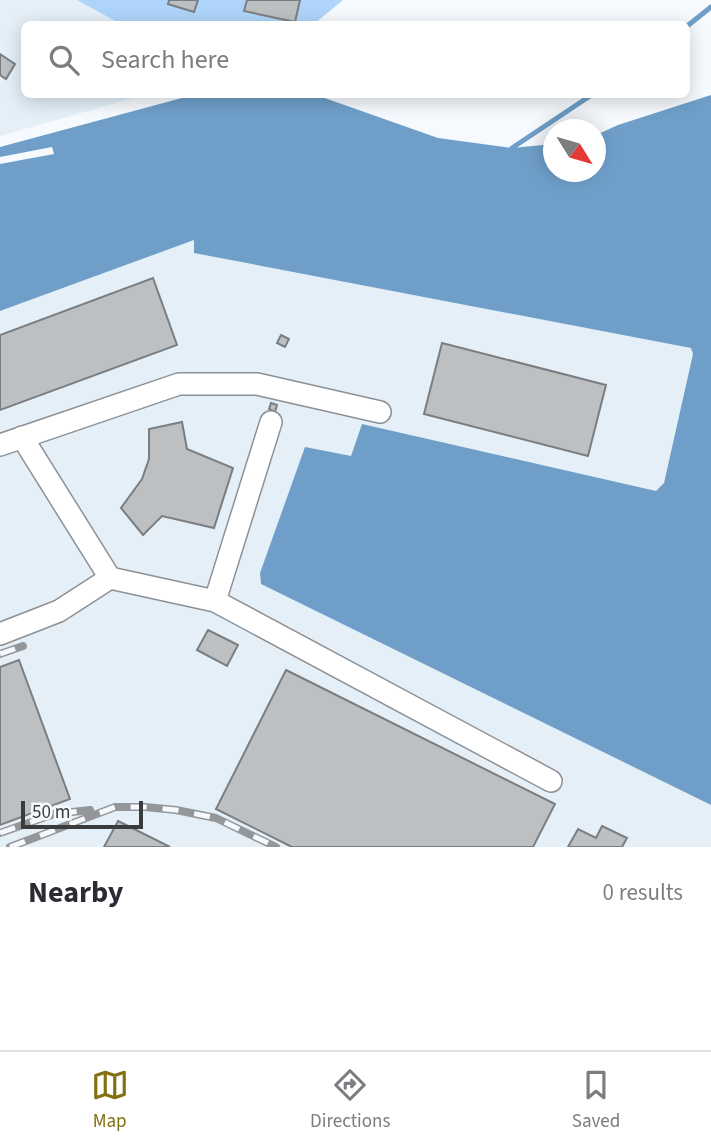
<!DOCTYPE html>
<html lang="en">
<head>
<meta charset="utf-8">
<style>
  body { margin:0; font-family:"Source Sans 3",sans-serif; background:#f2f2f3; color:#2b2b33 }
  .compass { position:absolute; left:543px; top:119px; width:63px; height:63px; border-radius:50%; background:#fff; box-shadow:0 4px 18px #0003; rotate:127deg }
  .scale { position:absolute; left:21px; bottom:18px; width:122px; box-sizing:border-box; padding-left:7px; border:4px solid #393b3c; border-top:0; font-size:19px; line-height:24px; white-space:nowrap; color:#393b3c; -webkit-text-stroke:5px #f6fafe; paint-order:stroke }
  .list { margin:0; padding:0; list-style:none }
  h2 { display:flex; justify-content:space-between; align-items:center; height:91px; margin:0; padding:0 28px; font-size:30px }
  h2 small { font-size:23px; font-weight:400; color:#7c7c81 }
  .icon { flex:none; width:38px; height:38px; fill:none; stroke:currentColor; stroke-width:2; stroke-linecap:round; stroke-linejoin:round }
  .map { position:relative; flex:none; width:711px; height:847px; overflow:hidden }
  .search { position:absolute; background:#fff; box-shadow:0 4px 18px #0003; left:21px; right:21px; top:21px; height:77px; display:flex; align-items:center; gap:18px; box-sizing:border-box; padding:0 24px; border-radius:10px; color:#7c7c81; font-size:26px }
  .sheet { height:203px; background:#fff }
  nav { display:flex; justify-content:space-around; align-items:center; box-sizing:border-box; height:98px; border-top:2px solid #e1e1e2; background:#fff; font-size:19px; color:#7c7c81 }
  nav a { display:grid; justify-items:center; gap:4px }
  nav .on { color:#837010 }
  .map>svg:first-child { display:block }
  .built { fill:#e4eff8 }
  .green { fill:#aed5f9 }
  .water { fill:#6f9fc9 }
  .pier { fill:#f6fafe }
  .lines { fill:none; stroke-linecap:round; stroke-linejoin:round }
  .stream { stroke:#6f9fc9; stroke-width:5 }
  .building { fill:#bcc0c3; stroke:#7a7e81; stroke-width:2 }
  .minor-casing { stroke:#8d9195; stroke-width:24 }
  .minor { stroke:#fff; stroke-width:21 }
  .rail-casing { stroke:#94979a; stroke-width:8 }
  .rail { stroke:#f6fafe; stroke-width:5; stroke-dasharray:16; stroke-linecap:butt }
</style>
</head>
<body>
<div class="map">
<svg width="711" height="847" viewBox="0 0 711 847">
  <rect width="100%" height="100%" fill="#f6fafe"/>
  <path class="built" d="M0,0H77L117,22L118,24H24V94L144,95L0,136Z
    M194,240L691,348L693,354L664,483L656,492L362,424L351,456L260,573L261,584L711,805V847H0V311Z"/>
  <path class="green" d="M77,0H343L314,24H118L117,22Z"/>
  <path class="water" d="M307,94L319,96L438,138L512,148L553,144L554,172H596V135L618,125L711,95V805L261,584L260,573L305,447L351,456L362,424L656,491L664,483L693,354L691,348L194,253V240L0,311V147L193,95Z"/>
  <path class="pier" d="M52,147L54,154L0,164V157Z"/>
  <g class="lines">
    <path class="stream" d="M686,27L711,7
      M512,148L593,94"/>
  </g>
  <path class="building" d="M169,0H198L194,12L168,4Z
    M247,0H300L295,22L244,11Z
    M0,54L15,64L6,79L0,75Z
    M153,278L177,345L0,410V335Z
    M281,335L289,339L285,347L277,343Z
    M442,343L606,385L588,456L424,414Z
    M271,403L277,405L275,412L269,409Z
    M182,422L187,449L233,468L214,528L162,516L143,535L121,508L142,479L149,459V429Z
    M208,630L238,645L227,666L197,650Z
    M19,660L70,799L0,825V667Z
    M286,670L555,804L533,847H292L216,809Z
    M118,821L170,847H104Z
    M602,826L627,838L622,847H568L578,829L596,838Z"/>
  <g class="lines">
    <g class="minor-casing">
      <path id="minor" d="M22,437L110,578L215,601L551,781
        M0,445L179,384H257L380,412
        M215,601L271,422
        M0,634L59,611L110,578"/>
    </g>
    <use href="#minor" class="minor"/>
    <g class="rail-casing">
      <path id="rail" d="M0,654L23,646
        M0,833L54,814L90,810
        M10,847L115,807H145L176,810L216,818L276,847"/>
    </g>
    <use href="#rail" class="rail"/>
  </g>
</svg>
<svg class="compass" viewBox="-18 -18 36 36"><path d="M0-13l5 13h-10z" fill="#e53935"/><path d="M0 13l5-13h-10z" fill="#7c7c81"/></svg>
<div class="scale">50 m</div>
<div class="search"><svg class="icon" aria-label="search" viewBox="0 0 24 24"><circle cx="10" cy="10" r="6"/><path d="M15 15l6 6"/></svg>Search here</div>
</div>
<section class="sheet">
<h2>Nearby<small>0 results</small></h2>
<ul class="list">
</ul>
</section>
<nav>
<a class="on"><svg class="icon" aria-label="map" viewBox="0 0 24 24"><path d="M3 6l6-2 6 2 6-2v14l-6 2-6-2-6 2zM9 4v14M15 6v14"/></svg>Map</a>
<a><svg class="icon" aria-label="directions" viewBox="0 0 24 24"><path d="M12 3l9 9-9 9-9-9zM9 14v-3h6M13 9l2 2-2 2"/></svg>Directions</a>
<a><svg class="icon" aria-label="saved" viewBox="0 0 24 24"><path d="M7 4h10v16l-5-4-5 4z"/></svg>Saved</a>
</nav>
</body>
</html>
